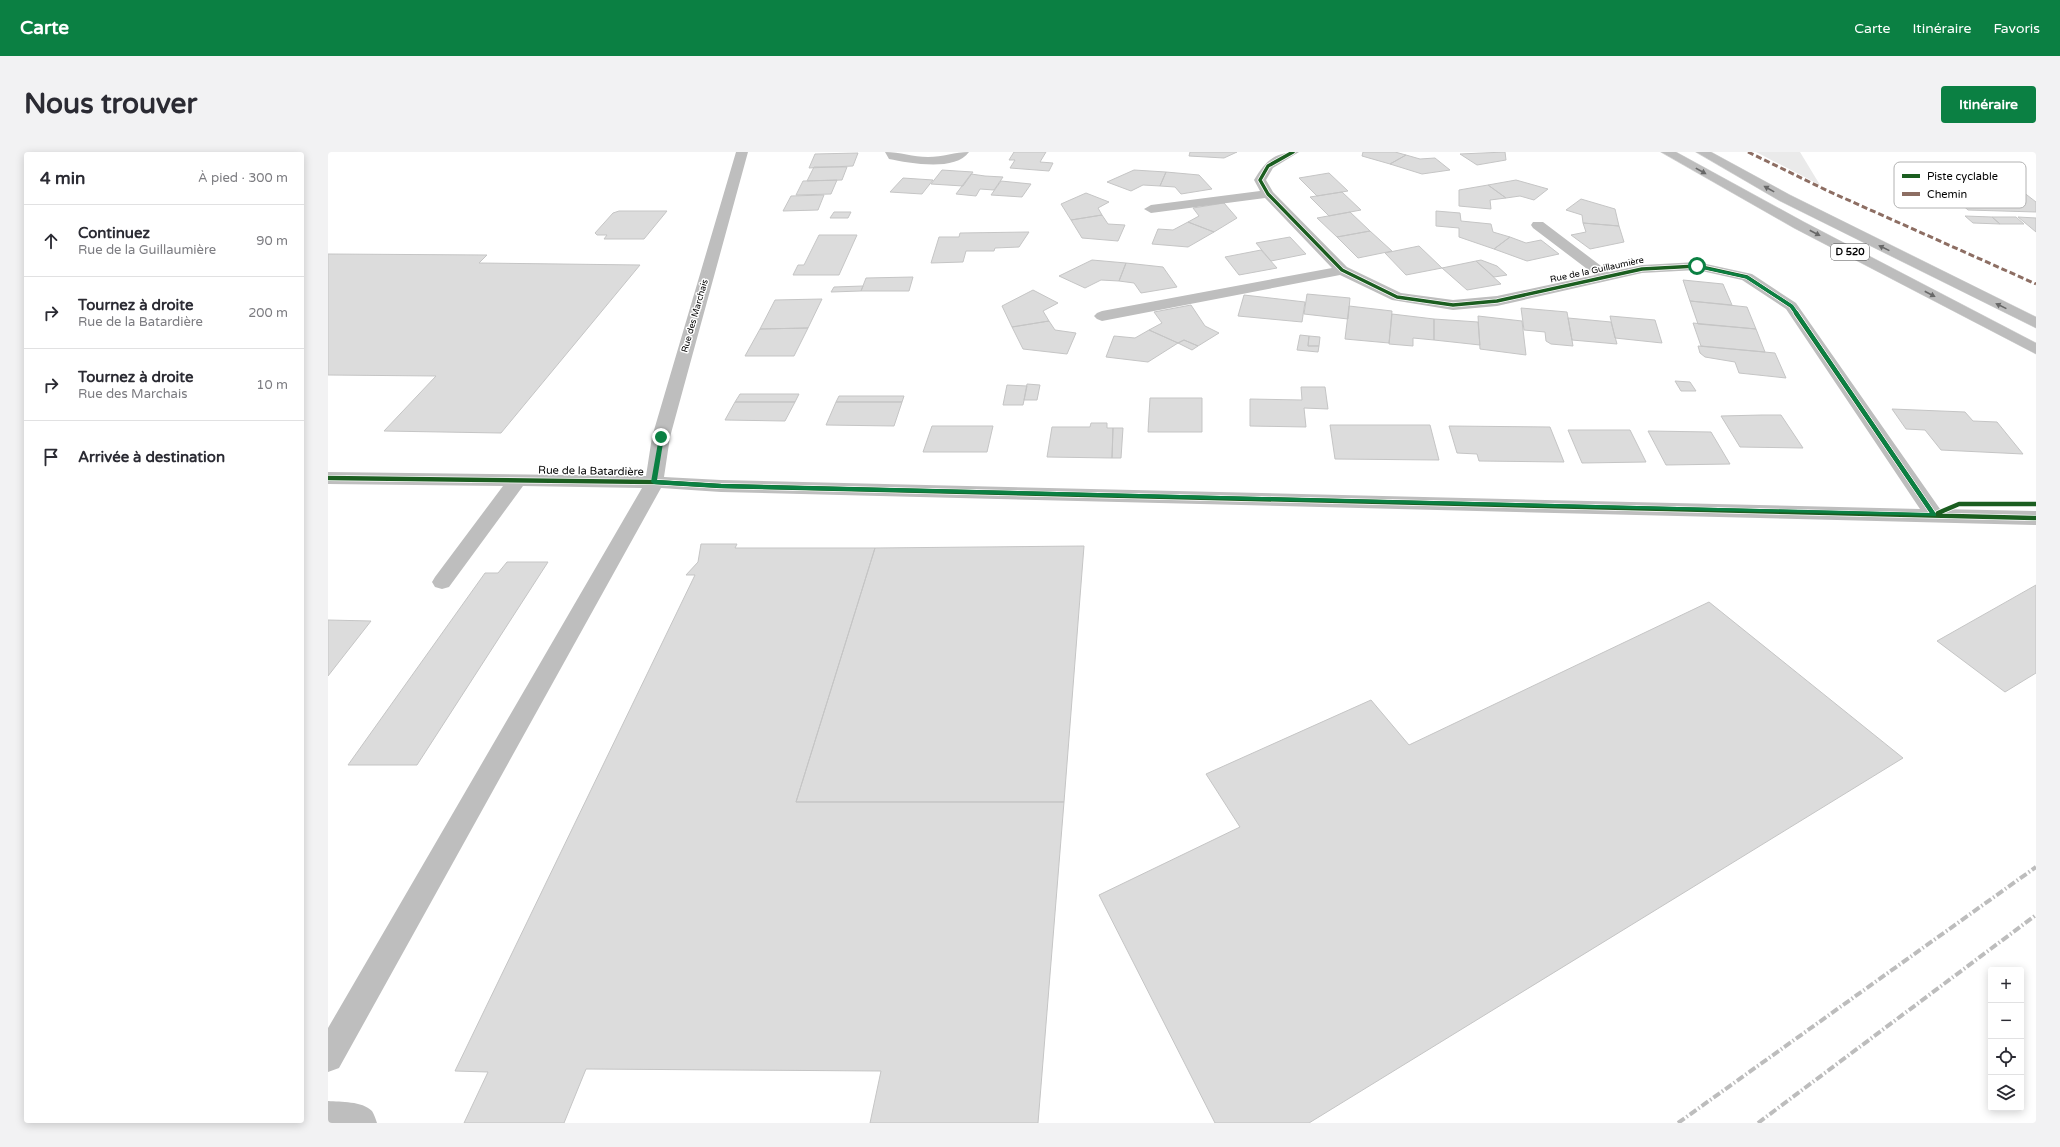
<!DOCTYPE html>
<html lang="fr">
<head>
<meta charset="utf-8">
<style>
  body { margin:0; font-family:"Varela Round",sans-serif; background:#f2f2f3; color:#2b2b33 }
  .controls { position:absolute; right:12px; bottom:12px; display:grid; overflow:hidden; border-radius:4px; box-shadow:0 2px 10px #0003 }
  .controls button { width:36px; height:36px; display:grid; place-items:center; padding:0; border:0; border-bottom:1px solid #e1e1e2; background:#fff; color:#2b2b33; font:20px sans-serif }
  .stop { position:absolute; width:12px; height:12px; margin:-9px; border:3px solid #0b8043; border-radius:50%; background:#fff }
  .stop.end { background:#0b8043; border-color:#fff; box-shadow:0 1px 4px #0008 }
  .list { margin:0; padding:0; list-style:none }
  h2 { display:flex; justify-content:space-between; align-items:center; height:52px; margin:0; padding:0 16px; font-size:17px }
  h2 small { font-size:13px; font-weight:400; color:#7c7c81 }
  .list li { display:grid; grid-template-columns:26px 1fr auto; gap:12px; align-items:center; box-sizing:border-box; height:72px; padding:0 16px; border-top:1px solid #e1e1e2 }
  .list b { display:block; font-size:15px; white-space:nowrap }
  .list p { margin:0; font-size:13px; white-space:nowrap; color:#7c7c81 }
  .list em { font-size:13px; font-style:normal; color:#7c7c81 }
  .icon { flex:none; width:22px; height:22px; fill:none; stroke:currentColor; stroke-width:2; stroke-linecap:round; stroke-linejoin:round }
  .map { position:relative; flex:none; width:1708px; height:971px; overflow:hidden; border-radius:4px }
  header { display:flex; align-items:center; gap:24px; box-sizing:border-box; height:56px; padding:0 20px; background:#0b8043; color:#fff }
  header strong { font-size:19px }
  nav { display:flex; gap:22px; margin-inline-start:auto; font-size:14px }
  .intro { display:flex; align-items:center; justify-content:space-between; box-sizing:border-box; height:96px; padding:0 24px }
  h1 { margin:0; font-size:28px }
  .button { padding:10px 18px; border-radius:4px; background:#0b8043; color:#fff; font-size:14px; font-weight:700 }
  main { display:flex; gap:24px; padding:0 24px }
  aside { flex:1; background:#fff; border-radius:4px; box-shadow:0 2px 10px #0003 }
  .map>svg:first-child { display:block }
  .green { fill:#eaeaea }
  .building { fill:#dcdcdc; stroke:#c5c5c5 }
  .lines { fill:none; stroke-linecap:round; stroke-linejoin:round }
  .major-casing { stroke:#dbdbdb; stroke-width:1 }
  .minor { fill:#bebebe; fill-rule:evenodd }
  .major { fill:#bdbdbd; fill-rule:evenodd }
  .rail { stroke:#bdbdbd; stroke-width:4; stroke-dasharray:8 2.5 1.5 2.5; stroke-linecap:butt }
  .quiet { stroke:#8d6e63; stroke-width:3; stroke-dasharray:6 3; stroke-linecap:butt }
  .cycleway-far1-casing { stroke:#fff; stroke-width:5 }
  .cycleway-casing { stroke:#fff; stroke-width:6 }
  .cycleway-far1 { stroke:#1b5e20; stroke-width:3.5 }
  .cycleway { stroke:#1b5e20; stroke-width:4.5 }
  .oneway { fill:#686868 }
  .route { fill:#0b8043 }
  .labels { text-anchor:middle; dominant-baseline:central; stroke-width:3; stroke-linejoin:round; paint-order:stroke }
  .far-street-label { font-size:9px; fill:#000; stroke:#fff }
  .shield { fill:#fff; stroke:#4c4c4c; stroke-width:1 }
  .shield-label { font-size:10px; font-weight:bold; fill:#000 }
  .street-label { font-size:11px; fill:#000; stroke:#fff }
  .key { fill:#fff; stroke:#b2b2b2; stroke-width:1 }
  .key-label { font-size:11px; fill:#000 }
</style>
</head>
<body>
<header>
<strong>Carte</strong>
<nav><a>Carte</a><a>Itinéraire</a><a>Favoris</a></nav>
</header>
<div class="intro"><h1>Nous trouver</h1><a class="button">Itinéraire</a></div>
<main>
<aside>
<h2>4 min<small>À pied · 300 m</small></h2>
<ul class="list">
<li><svg class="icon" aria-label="ahead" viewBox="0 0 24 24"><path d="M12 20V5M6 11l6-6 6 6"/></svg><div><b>Continuez</b><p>Rue de la Guillaumière</p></div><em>90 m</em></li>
<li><svg class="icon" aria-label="right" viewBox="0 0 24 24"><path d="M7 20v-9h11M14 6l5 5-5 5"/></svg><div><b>Tournez à droite</b><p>Rue de la Batardière</p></div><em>200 m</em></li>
<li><svg class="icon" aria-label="right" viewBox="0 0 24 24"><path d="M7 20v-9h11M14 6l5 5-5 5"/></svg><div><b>Tournez à droite</b><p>Rue des Marchais</p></div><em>10 m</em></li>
<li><svg class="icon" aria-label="arrive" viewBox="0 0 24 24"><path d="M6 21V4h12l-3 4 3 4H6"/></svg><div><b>Arrivée à destination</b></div></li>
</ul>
</aside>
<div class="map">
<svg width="1708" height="971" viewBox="0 0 1708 971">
  <rect width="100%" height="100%" fill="#fff"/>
  <path class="green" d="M1428,0H1472L1492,33Z"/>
  <path class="building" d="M686,0H718L712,10L725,11L721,19L682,16L687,8H681Z
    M862,0H909L896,6L861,4Z
    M1035,0H1067L1078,3L1062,12L1034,4Z
    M1177,0L1178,8L1149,13L1132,2Z
    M530,1L525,14L481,16L487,2Z
    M1078,3L1092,7L1107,6L1122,18L1094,22L1062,12Z
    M486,15H519L514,28L479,29Z
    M614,18L629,19L645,20L635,34L603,32Z
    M806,18L838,20L832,34L815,33L803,39L779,30Z
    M838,20L871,23L884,37L853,42L847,35L832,34Z
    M1001,21L1020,39L989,44L971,26Z
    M643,22L657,24L675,25L666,38L652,37L648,44L628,42Z
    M575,26L605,28L594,42L562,40Z
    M509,28L503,42L468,43L475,29Z
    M1188,28L1220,37L1206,48L1192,44L1178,46L1160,33Z
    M673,29L703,32L694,45L663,43Z
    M1160,33L1178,46L1162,48L1163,57L1131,54V38Z
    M1613,34L1690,36L1708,50V60L1640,58Z
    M1014,40L1033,58L1001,64L982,45Z
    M758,41L781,50L770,56L774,63L743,68L733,52Z
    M496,43L490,58L455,59L463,44Z
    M1253,47L1287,57L1291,74L1255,71L1254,63L1238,58Z
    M896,51L909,66L886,80L860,70L871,64L865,56Z
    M291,59H339L316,87H276L279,83H269L267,81L285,61Z
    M1108,59L1132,61L1133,69L1163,72L1165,80L1182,85L1166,97L1131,85V76L1108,74Z
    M506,60H523L520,66H502Z
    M1022,60L1042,79L1009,85L989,66Z
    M774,63L780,72L797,73L790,89L754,86L743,68Z
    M1637,64L1664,65L1672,72L1645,71Z
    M1664,65H1688L1696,72H1672Z
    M1690,65L1708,66V80Z
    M860,70L886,80L860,95L824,92L830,77L845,78Z
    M1255,71L1291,74L1296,90L1262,97L1243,83L1258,80Z
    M1042,79L1064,99L1030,106L1009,85Z
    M701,80L691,95L667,96L666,99H638L635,110L603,111L611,85H631L632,81Z
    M491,83H529L511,123H465L470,113H476Z
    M962,85L978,102L943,109L928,91Z
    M1182,85L1198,91L1213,88L1231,102L1199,109L1166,97Z
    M1091,94L1114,116L1078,123L1057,101Z
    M933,98L949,116L911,123L897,105Z
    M0,102L159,103L151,111L312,113L173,281L56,279L108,224L0,223Z
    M764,108L798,111L791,129L773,128L757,136L731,124Z
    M1153,108L1169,114L1179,123L1166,125L1148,109Z
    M1148,109L1173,132L1139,138L1114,116Z
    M798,111L835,115L849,135L813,141L806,131L791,129Z
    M585,125L581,139H533L538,126Z
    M1355,128L1395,132L1404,153L1362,149Z
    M535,134L533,139L503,140L506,135Z
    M705,138L730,151L715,159L721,169L684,175L674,154Z
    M979,142L1022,146L1020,167L976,162Z
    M916,143L977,150L974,170L910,164Z
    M494,147L480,176L432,177L447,148Z
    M1362,149L1419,155L1428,177L1370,172Z
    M863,153L877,174L891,181L870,194L856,188L850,191L821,178L834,171L826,160Z
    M1021,154L1064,159L1061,191L1017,187Z
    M1193,156L1239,160L1245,194L1223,192L1218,189L1217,180L1196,178Z
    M1064,162L1106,167V188L1085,186V194L1061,192Z
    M1150,164L1194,169L1198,203L1152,197Z
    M1282,164L1327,168L1334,191L1287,186Z
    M1240,166L1283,170L1289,192L1244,188Z
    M1106,167L1150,170L1152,193L1106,188Z
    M721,169L727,178L748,181L739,202L695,197L684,175Z
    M1365,171L1428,177L1437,200L1373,194Z
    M480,176L466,204H417L432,177Z
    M821,178L850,191L820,210L778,205L786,184L807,186Z
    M972,183L981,184L980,194H991L990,200L969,198Z
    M981,184L992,185L991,194H980Z
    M856,188L870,194L864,198L850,191Z
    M1370,194L1447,201L1458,226L1411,221L1407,210L1377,205L1372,201Z
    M1347,229L1362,230L1368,239H1353Z
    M699,232L712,233L709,248H696Z
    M679,233L699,234L695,253H675Z
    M973,235H997L1000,257L976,256L978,275L922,274V247L974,248Z
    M412,242H471L467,250H407Z
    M511,244H576L574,250H508Z
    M822,246H874V280H820Z
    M407,250H467L457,269L397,268Z
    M508,250H574L566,274L498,273Z
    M1564,257L1637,260L1645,269L1669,270L1695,302L1613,298L1597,278L1578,277Z
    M1434,263H1453L1475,296L1412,295L1393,264Z
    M763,271H779V276H785L784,306L719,305L724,275H762Z
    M1002,273H1102L1111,308L1007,307Z
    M604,274H665L659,300H595Z
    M1121,274L1222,275L1236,310L1151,309L1149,302L1129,301Z
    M785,276H795L793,306H784Z
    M1240,278H1302L1318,310L1254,311Z
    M1320,279L1383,280L1402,312L1338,313Z
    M373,392H409L407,396H547L468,650H736L710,971H542L553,919L258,917L236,971H136L160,920L127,919L367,423H358L370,410Z
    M756,394L736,650H468L547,396Z
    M179,410H220L89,613H20L157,421H170Z
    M1708,433V521L1677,540L1609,489Z
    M1381,450L1575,606L981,971H887L771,743L912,675L878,622L1043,548L1081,593Z
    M0,468L43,469L0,524Z"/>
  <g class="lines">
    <g class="major-casing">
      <path id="major" d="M1333,0H1348L1476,70L1708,191V202L1466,76Z
        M1368,0H1383L1462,43L1708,165V176L1452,49Z"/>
    </g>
    <path class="minor" d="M408,0H420L342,285L336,325L393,328L1592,357L1458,157L1414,128L1369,118L1314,121L1169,154L1125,158L1064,148L1012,123L774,169L769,167L766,164L769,161L774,159L1004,116L937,46L823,61L816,57L823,53L932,39L926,28C938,8 947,0 971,0L945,16L938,28L945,40L1019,115L1073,141L1125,148L1169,144L1267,123L1205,76L1203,73L1205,70H1215L1281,120L1314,113L1369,110L1424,122L1468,151L1612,357L1708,359V373L393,340L333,336L11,916L0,920V876L314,336L195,334L121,435L114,437L107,435L104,430L107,425L175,334L0,332V320L318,324L324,285Z
      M557,0C572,0 585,5 600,5C615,5 627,0 641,0C627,20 581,11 561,7Z
      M0,949C13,950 34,949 44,959C46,962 48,968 49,971H0Z"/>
    <use href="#major" class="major"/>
    <path class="rail" d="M1350,971L1708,715
      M1430,971L1708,763"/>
    <path class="quiet" d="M1420,0L1500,39L1708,132"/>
    <g class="cycleway-far1-casing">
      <path id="cycleway-far1" d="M965,0L940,14L932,28L940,42L1014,118L1069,145L1125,153L1169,149L1314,117L1369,114L1419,125L1463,154L1469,162"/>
    </g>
    <g class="cycleway-casing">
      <path id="cycleway" d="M1468,161L1606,363
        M0,326L326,330L393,334L1708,366
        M1610,361L1631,352H1708"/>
    </g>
    <use href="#cycleway-far1" class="cycleway-far1"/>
    <use href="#cycleway" class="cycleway"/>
  </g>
  <defs><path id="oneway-solid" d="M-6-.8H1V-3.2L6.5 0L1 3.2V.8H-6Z"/></defs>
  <g class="oneway">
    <use href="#oneway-solid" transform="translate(1373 19) rotate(29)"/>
    <use href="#oneway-solid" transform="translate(1441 37) rotate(-151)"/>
    <use href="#oneway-solid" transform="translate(1487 81) rotate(28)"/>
    <use href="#oneway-solid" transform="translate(1556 96) rotate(-154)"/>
    <use href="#oneway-solid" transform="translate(1602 142) rotate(28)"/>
    <use href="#oneway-solid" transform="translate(1673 154) rotate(-154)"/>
  </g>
  <path class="route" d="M1369,113L1420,124L1465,153L1608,362V364L393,336L326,332L323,330L331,285L333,283L336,285L329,328L393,332L1602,361L1462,155L1417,126L1367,115Z"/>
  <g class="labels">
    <g class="far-street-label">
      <text transform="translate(1269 118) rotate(-12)">Rue de la Guillaumière</text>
      <text transform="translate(367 164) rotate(-74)">Rue des Marchais</text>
    </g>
    <rect class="shield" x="1503" y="92" width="38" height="16" rx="3"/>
    <g class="shield-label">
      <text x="1522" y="100">D 520</text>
    </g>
    <g class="street-label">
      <text transform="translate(263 319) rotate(1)">Rue de la Batardière</text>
    </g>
  </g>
  <rect x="1566" y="10" width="132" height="46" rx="6" class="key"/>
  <rect x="1574" y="22" width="18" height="4" fill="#1b5e20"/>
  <rect x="1574" y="40" width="18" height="4" fill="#8d6e63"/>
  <g class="key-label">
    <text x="1599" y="28">Piste cyclable</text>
    <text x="1599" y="46">Chemin</text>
  </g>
</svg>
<div class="controls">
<button>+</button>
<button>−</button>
<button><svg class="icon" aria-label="locate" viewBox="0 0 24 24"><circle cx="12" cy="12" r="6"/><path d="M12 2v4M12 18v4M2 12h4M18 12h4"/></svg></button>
<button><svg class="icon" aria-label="layers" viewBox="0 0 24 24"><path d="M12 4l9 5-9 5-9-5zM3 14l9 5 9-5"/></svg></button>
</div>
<div class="stop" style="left:1369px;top:114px"></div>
<div class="stop end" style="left:333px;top:285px"></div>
</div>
</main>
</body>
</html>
